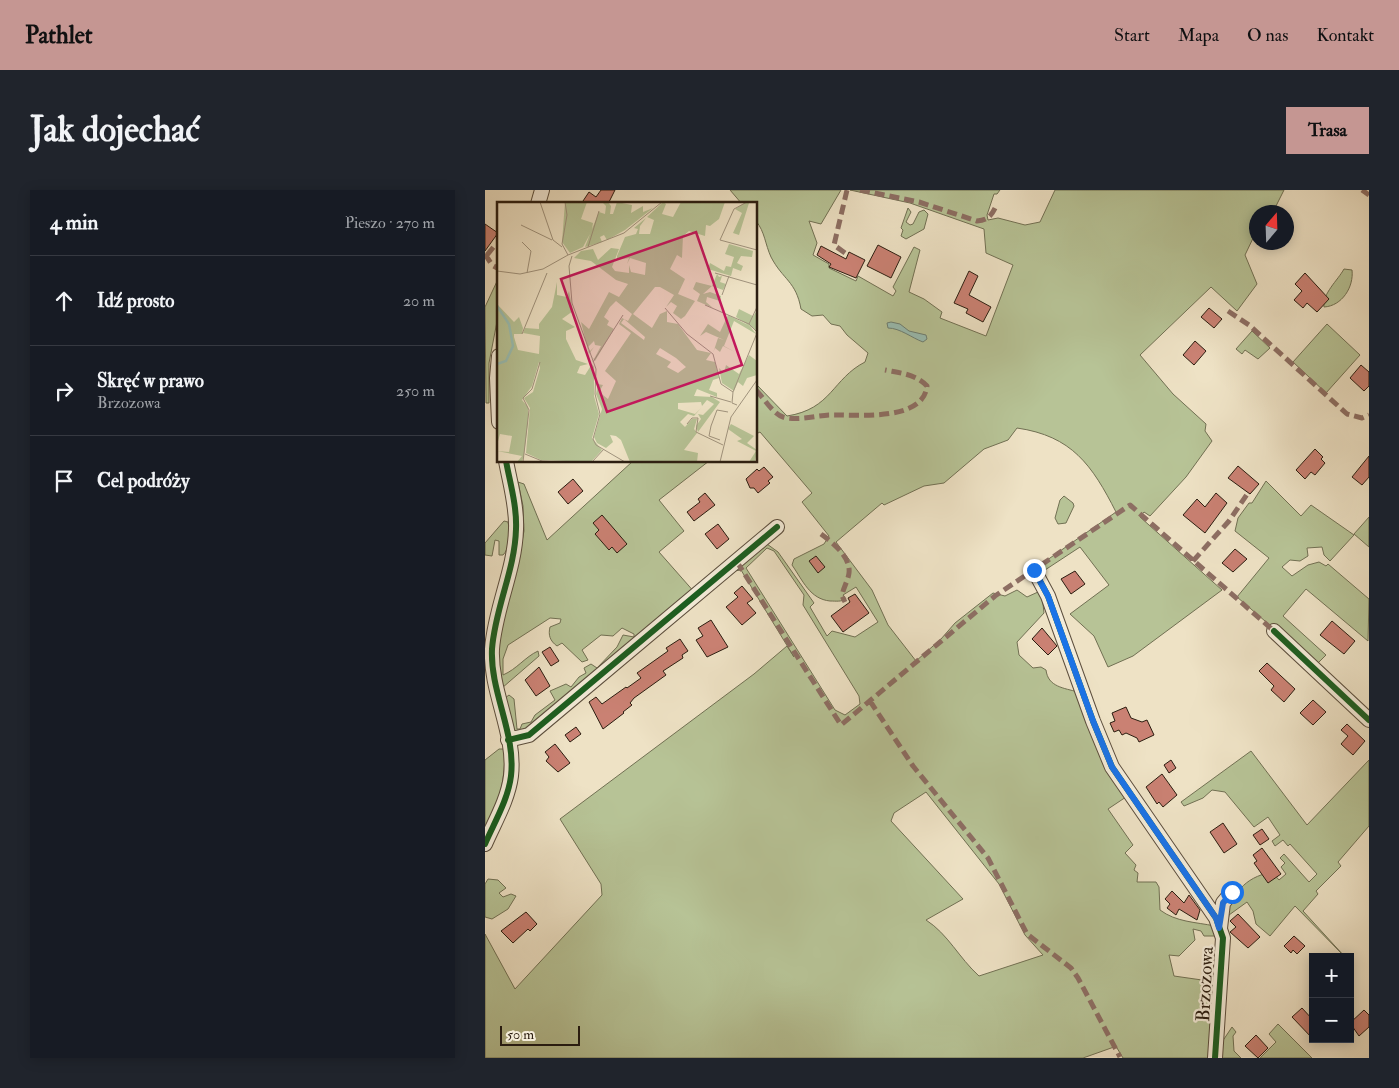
<!DOCTYPE html>
<html lang="pl">
<head>
<meta charset="utf-8">
<style>
  body { margin:0; font-family:"IM FELL Double Pica",serif; background:#20242c; color:#f1f3f6 }
  .controls { position:absolute; right:15px; bottom:15px; display:grid; overflow:hidden; border-radius:0px; box-shadow:0 2px 12px #0003 }
  .controls button { width:45px; height:45px; display:grid; place-items:center; padding:0; border:0; border-bottom:1px solid #363941; background:#171b24; color:#f1f3f6; font:25px sans-serif }
  .compass { position:absolute; left:764px; top:15px; width:45px; height:45px; border-radius:50%; background:#171b24; box-shadow:0 2px 12px #0003; rotate:19deg }
  .scale { position:absolute; left:15px; bottom:12px; width:80px; box-sizing:border-box; padding-left:5px; border:2px solid #2b1d10; border-top:0; font-size:14px; line-height:18px; white-space:nowrap; color:#2b1d10; -webkit-text-stroke:4px #f4ecd9; paint-order:stroke }
  .stop { position:absolute; width:15px; height:15px; margin:-11px; border:4px solid #1a73e8; border-radius:50%; background:#fff }
  .stop.end { background:#1a73e8; border-color:#fff; box-shadow:0 1px 5px #0008 }
  .list { margin:0; padding:0; list-style:none }
  h2 { display:flex; justify-content:space-between; align-items:center; height:65px; margin:0; padding:0 20px; font-size:21px }
  h2 small { font-size:16px; font-weight:400; color:#9ea1a6 }
  .list li { display:grid; grid-template-columns:32px 1fr auto; gap:15px; align-items:center; box-sizing:border-box; height:90px; padding:0 20px; border-top:1px solid #363941 }
  .list b { display:block; font-size:19px; white-space:nowrap }
  .list p { margin:0; font-size:16px; white-space:nowrap; color:#9ea1a6 }
  .list em { font-size:16px; font-style:normal; color:#9ea1a6 }
  .icon { flex:none; width:28px; height:28px; fill:none; stroke:currentColor; stroke-width:2; stroke-linecap:round; stroke-linejoin:round }
  .map { position:relative; flex:none; width:884px; height:868px; overflow:hidden; border-radius:0px }
  header { display:flex; align-items:center; gap:30px; box-sizing:border-box; height:70px; padding:0 25px; background:#c59692; color:#111 }
  header strong { font-size:24px }
  nav { display:flex; gap:28px; margin-inline-start:auto; font-size:18px }
  .intro { display:flex; align-items:center; justify-content:space-between; box-sizing:border-box; height:120px; padding:0 30px }
  h1 { margin:0; font-size:35px }
  .button { padding:12px 22px; border-radius:0px; background:#c59692; color:#111; font-size:18px; font-weight:700 }
  main { display:flex; gap:30px; padding:0 30px }
  aside { flex:1; background:#171b24; border-radius:0px; box-shadow:0 2px 12px #0003 }
  .map>svg:first-child { display:block }
  .green { fill:#b7c396; stroke:#717053; fill-rule:evenodd }
  .water { fill:#99beb3; stroke:#6d7e72 }
  .building { fill:#ca8173; stroke:#2b1d10 }
  .lines { fill:none; stroke-linecap:round; stroke-linejoin:round }
  .minor-casing { stroke:#5c4e3d; stroke-width:16 }
  .minor { stroke:#f4ecd9; stroke-width:14 }
  .quiet { stroke:#8d6e63; stroke-width:5; stroke-dasharray:10 5; stroke-linecap:butt }
  .cycleway-casing { stroke:#f4ecd9; stroke-width:9 }
  .cycleway { stroke:#1b5e20; stroke-width:6 }
  .route { stroke:#1a73e8; stroke-width:6 }
  .labels { text-anchor:middle; dominant-baseline:central; stroke-width:4.5; stroke-linejoin:round; paint-order:stroke }
  .street-label { font-size:19px; fill:#2b1d10; stroke:#f4ecd9 }
  .inset-river { fill:none; stroke:#99beb3; stroke-width:2.5 }
  .inset-road { fill:none; stroke:#a0937d; stroke-width:1 }
  .view { fill:#c2185b; fill-opacity:0.15; stroke:#c2185b; stroke-width:2.5 }
  .inset-edge { fill:none; stroke:#2b1d10; stroke-width:2.5 }
</style>
</head>
<body>
<header>
<strong>Pathlet</strong>
<nav><a>Start</a><a>Mapa</a><a>O nas</a><a>Kontakt</a></nav>
</header>
<div class="intro"><h1>Jak dojechać</h1><a class="button">Trasa</a></div>
<main>
<aside>
<h2>4 min<small>Pieszo · 270 m</small></h2>
<ul class="list">
<li><svg class="icon" aria-label="ahead" viewBox="0 0 24 24"><path d="M12 20V5M6 11l6-6 6 6"/></svg><div><b>Idź prosto</b></div><em>20 m</em></li>
<li><svg class="icon" aria-label="right" viewBox="0 0 24 24"><path d="M7 20v-9h11M14 6l5 5-5 5"/></svg><div><b>Skręć w prawo</b><p>Brzozowa</p></div><em>250 m</em></li>
<li><svg class="icon" aria-label="arrive" viewBox="0 0 24 24"><path d="M6 21V4h12l-3 4 3 4H6"/></svg><div><b>Cel podróży</b></div></li>
</ul>
</aside>
<div class="map">
<svg width="884" height="868" viewBox="0 0 884 868">
  <rect width="100%" height="100%" fill="#eee2c5"/>
  <filter id="stains"><feTurbulence type="fractalNoise" baseFrequency=".004" numOctaves="4"/><feColorMatrix values="0 0 0 0 .2 0 0 0 0 .09 0 0 0 0 .02 0 0 0 .5 -.17"/></filter>
  <radialGradient id="worn" r=".72"><stop offset=".6" stop-color="#630" stop-opacity="0"/><stop offset="1" stop-color="#630" stop-opacity=".3"/></radialGradient>
  <path class="green" d="M245,0H356L336,34L324,31L332,53L328,65L344,74V78L371,91L373,86L408,106L411,101L408,97L429,57L435,60L424,102L439,109L457,122L455,128L501,146L528,75L501,63L499,39L425,13L365,0H515L512,4H509L502,25L503,30L513,28L540,35L555,32L570,0H799L788,22H772L771,42L760,65L772,94L752,121L726,97L655,165L688,204L721,234L720,241L727,251L701,287L665,326L659,322L655,327L737,400L648,466L623,477L609,446L585,424L624,395L595,357L560,380L555,375L631,322C607,275 587,246 532,238L523,250L499,259L459,293L439,296L399,315L397,313L351,352L387,400L403,435L431,471L456,449L470,433L508,403L520,406L532,400L542,407L553,402L557,405L559,423L532,452L534,465L548,478L556,477L561,480C563,497 579,498 593,502L641,607L623,619L648,655L640,663L651,675L649,680L653,683L652,692H671L674,697L675,720C691,732 710,732 730,736L732,746H719L716,741L708,739L710,750L694,766L684,765L689,786L731,792L728,868H638L632,858L629,857L598,868H0V744L30,799L117,705L116,694L75,629L269,484L302,456L309,467L256,380L249,381L282,354L293,362L329,413L325,417L342,446L347,441L370,447L393,432L371,397L358,405L361,409C356,412 351,411 345,411C325,409 318,391 307,375L309,369L339,354L344,346L317,312L327,303L275,242L271,244V194L302,226C347,219 347,189 380,172L383,163L362,145L355,136L346,134L338,125L327,126L316,119C311,91 298,90 286,67C280,54 280,42 271,31V14H257ZM282,358L289,361L319,405L318,415L374,506L375,514L360,525L350,520L261,378ZM441,602L514,694L540,745L558,765L494,786C474,768 463,744 441,730L478,709L406,631L409,623Z
    M423,18L426,22L421,32L425,35L428,34L434,22L439,20L443,24L439,39L421,49L416,46L418,40L416,38Z
    M859,79L867,80C869,97 857,116 839,117C837,104 853,90 859,79Z
    M14,87V121L4,173V213H1L0,117Z
    M842,134L875,165L841,203L808,172Z
    M767,141L785,158L773,169L760,160L757,164L751,159Z
    M148,271H224L174,310L199,341L174,362L211,404L42,544H29L20,508L24,505L29,509L32,539H35L37,534L46,532L50,525L70,510L65,501L81,494L86,497L94,487L101,483L99,478L106,474L112,478L132,457L138,445L149,447V444L137,438L128,446L116,445L97,460L103,470L97,472L77,453L72,456C65,451 63,445 65,437L75,433L76,429L65,428L23,455L18,469V485C32,479 40,467 53,461L54,466L17,498L12,471L13,447L31,383L39,341L38,316L33,292L39,294L62,350Z
    M781,291L816,326L826,315L869,345L845,371L839,365L837,357L822,358L823,366L815,371L805,370L797,377L807,386L823,375L834,372L841,376L843,374L884,409L883,451L821,399L798,426L841,465L831,475L794,443L789,433L787,437L752,407L784,368L750,341L753,328L764,313H767Z
    M579,306L588,313L589,316L581,333L573,334L570,328L575,310Z
    M884,327V357L869,344Z
    M19,331L23,332C25,341 25,359 18,365H14V351L10,350L7,366L0,365V353Z
    M14,559H20C20,587 15,617 0,641V570Z
    M766,561L822,635L884,570V636L853,672L856,676L831,701L833,704L818,721L860,767L810,716L785,746L771,734L768,721L762,712L744,725L741,741L737,729C750,704 757,688 787,682L794,690L801,684L796,677L800,673L795,668L799,664L824,692L832,684L805,654L803,656L798,650L790,656L787,651L795,645L783,627L769,637L740,602L727,600L718,608L699,616L696,612Z
    M3,689L13,690L21,698L14,703L18,707L26,704L31,706L23,719L7,729L0,727V694Z
    M793,834L827,868H775L791,852L784,844Z
    M747,837L751,842L748,846L749,861L756,868H733L737,852Z"/>
  <path class="water" d="M406,132L415,134L424,141L441,145L442,149L438,152C427,148 415,138 403,138L402,133Z"/>
  <path class="building" d="M116,0H130L123,14H96L104,2L111,7Z
    M0,34L13,43L0,61Z
    M393,55L416,67L406,88L382,76Z
    M336,56L361,69L364,62L380,70L371,88L344,77L346,74L332,65Z
    M484,81L493,86L484,105L506,117L498,132L481,123L483,119L469,113Z
    M820,83L844,109L832,122L822,113L818,118L809,110L817,101L810,94Z
    M724,118L737,129L729,138L716,127Z
    M710,151L721,161L709,175L698,165Z
    M876,175L884,182V196L879,201L865,188Z
    M830,259L838,267L836,269L840,273L830,285L826,282L820,289L811,280Z
    M884,266V287L877,295L867,287Z
    M753,276L774,294L765,304L743,288Z
    M279,277L288,287L283,291L285,293L273,303L269,298H265L261,289L272,279L274,281Z
    M88,289L98,301L83,314L73,302Z
    M220,303L230,315L209,331L202,322L215,312L213,309Z
    M731,303L742,313L720,343L698,325L712,309L720,317Z
    M117,325L142,354L132,363L127,357L124,360L110,344L114,340L108,333Z
    M233,334L244,349L232,359L220,344Z
    M750,359L762,369L748,382L737,373Z
    M331,366L340,377L333,383L324,371Z
    M590,381L600,394L586,404L576,389Z
    M257,396L268,409L262,413L271,423L257,435L241,417L253,407L249,403Z
    M370,404L384,423L358,442L346,426L365,412L363,408Z
    M226,430L243,457L222,467L211,450L218,446L213,438Z
    M847,431L870,451L859,464L835,445Z
    M557,438L572,456L563,465L547,449Z
    M195,449L203,461L197,465L198,468L178,481L181,485L149,508L145,513L147,515L138,522L139,523L118,539L104,512L111,507L117,514L141,497L142,498L156,488L152,483L183,461L181,458Z
    M65,457L74,471L66,476L57,462Z
    M782,473L810,499L799,512L786,500L789,496L774,481Z
    M54,477L65,496L51,506L40,490Z
    M828,510L841,522L828,535L815,523Z
    M641,517L646,528L657,532L662,530L669,545L654,552L652,548L641,543L637,545L634,540L629,542L625,533L630,531L627,523Z
    M862,534L880,551L868,565L856,554L863,546L856,540Z
    M91,537L96,544L85,552L80,545Z
    M70,554L85,573L73,582L61,571L64,567L60,562Z
    M686,570L691,578L684,583L679,575Z
    M677,584L692,605L678,617L674,612L672,614L661,597Z
    M738,633L752,654L739,663L725,642Z
    M777,639L784,649L775,655L768,645Z
    M777,658L796,684L783,693L769,673L772,671L768,665Z
    M687,701L699,713L704,705L715,720L712,730L694,719L691,725L682,718L685,714L680,709Z
    M41,722L52,734L45,741L43,739L28,753L16,741Z
    M753,724L775,747L763,758L745,742L751,737L745,731Z
    M809,746L820,756L812,764L808,760L806,763L799,756Z
    M817,818L828,830V849L807,827Z
    M879,820L884,825V837L874,846L865,833Z
    M771,845L783,858L773,868L760,856Z"/>
  <g class="lines">
    <g class="minor-casing">
      <path id="minor" d="M53,14L57,0
        M14,166L12,188L14,232
        M549,380L563,406L608,531L627,577L731,728L738,748L730,868
        M789,441L884,530
        M23,550L44,545L292,337
        M0,654C9,633 23,610 26,586C31,543 5,502 7,459C10,418 30,380 31,339C32,316 25,293 21,271
        M735,738L738,713L747,702"/>
    </g>
    <use href="#minor" class="minor"/>
    <path class="quiet" d="M375,0L434,12L492,31C504,30 507,25 512,14
      M877,0L884,5
      M360,63L349,55L362,0
      M0,64L7,75L14,79
      M2,65L11,54
      M743,121L764,135L862,224L877,228L884,225
      M271,200C278,207 288,224 298,227C313,231 329,226 344,225C369,224 438,233 442,196C431,184 415,183 400,180
      M336,344C347,352 366,367 364,383C363,391 358,398 357,406L360,412
      M708,371L744,331L763,303
      M252,372L356,535L510,406L645,315L789,441
      M385,511L428,576L503,668L542,744L586,778L593,788L635,867"/>
    <g class="cycleway-casing">
      <path id="cycleway" d="M549,380L563,406L608,531L627,577L731,728L738,748L730,868
        M789,441L884,530
        M23,550L44,545L292,337
        M0,654C9,633 23,610 26,586C31,543 5,502 7,459C10,418 30,380 31,339C32,316 25,293 21,271"/>
    </g>
    <use href="#cycleway" class="cycleway"/>
  </g>
  <g class="lines">
    <path class="route" d="M549,380L563,406L608,531L627,577L731,728L734,738L738,713L747,702"/>
  </g>
  <g class="labels">
    <g class="street-label">
      <text transform="translate(720 794) rotate(-87)">Brzozowa</text>
    </g>
  </g>
  <g transform="translate(12 12)">
    <rect width="260" height="260" fill="#eee2c5"/>
    <path d="M68,0H90L84,17L96,21L95,27L102,10L108,12L109,4L105,0H111L114,4L113,12H116L120,0L135,3L134,11L146,4V10L156,6L128,28L110,38L107,33L103,35L105,40L88,45L93,32L86,45L73,51L65,40ZM166,0L169,2L165,12L176,15L184,0H228L222,17L213,24L209,23L208,34L192,29L186,34L185,56L180,53L173,67L188,77L181,92L198,99L188,114L184,117L176,111L180,104L174,100L169,105L177,93L163,85H158L136,112L155,126L163,112L170,109V120L181,122L200,148L214,151L209,158L218,160L222,176L216,178L212,188L220,191V195L200,187L197,194L215,195L223,200L201,230L199,224L204,217L201,212L206,213L217,202L210,198L205,204L204,200L181,201V207L198,212L204,206L197,214L191,212L183,220L188,225L195,217H200L197,227L200,231L187,248L201,251L200,260H133L124,238L119,234L113,233L116,240L109,246L100,241L97,235L105,207L99,192L101,182L106,183L102,190L111,197L119,179L108,169L134,131L122,122L125,116L131,119L135,112L119,99L113,105L107,115L112,119L110,123L117,127L98,159L94,154L97,157L104,144L98,143L97,139L91,145L92,150L97,145L92,152L84,120L92,127L112,90L122,95L131,82L119,78L94,59L77,56L84,49L96,47L101,58L114,46L122,47L115,65L118,69L132,71V63L134,70L148,73L149,61L133,56L130,62L132,56L120,58V54L128,35L139,32L141,27L137,26L149,16L143,24L142,32H153L157,18L150,15ZM127,117L148,135L147,138L124,121ZM163,146L179,156L189,165L181,171L170,165L174,160L159,152ZM247,1H252L242,33L236,31L245,11L238,7ZM232,42L256,49L255,55L244,54L240,61L246,64L244,69L236,66L234,74L244,77L211,67L213,61L227,69L229,64L234,65L237,55L228,52ZM220,72L222,75L225,74L223,80L229,82L226,88L215,84L206,92L213,90L224,94L223,99L210,95L209,100L216,106L200,99L203,92L196,87L199,80L215,84ZM60,80V93L70,95L72,89L76,109L65,117L78,125L69,129V137L79,158L91,162L83,164L80,171L88,173L95,162L97,165V194L102,212L95,236L105,248L94,260L44,258L29,251L33,206L27,196L36,190L43,166L42,160L35,184L25,198L31,205V220L27,253L25,260H20L25,254L0,249L12,250L15,234L3,232L0,243V102L17,120L22,115L26,126L25,132H17V135L21,148L42,152L43,134L26,131L28,126L42,127V122L55,105ZM242,107L256,114L260,109V129L239,115ZM231,113L253,124L259,132L237,119L227,144L238,150L226,144L223,150L218,146L216,151L221,136L227,138L209,130L203,134L211,122L223,130ZM252,153L260,159V173L250,176L246,184L241,180L237,189L225,181L222,166L227,171L229,163L242,172ZM234,222L257,234L250,241L260,248L258,260H252L259,249L240,239L245,237L231,227Z" fill="#b7c396" fill-rule="evenodd"/>
    <path class="inset-river" d="M0,104L12,122L16,144L9,159L0,162"/>
    <path class="inset-road" d="M43,0L56,38L65,45M68,0L70,13L65,42L71,53M250,0L237,7L223,38L260,48M24,23L55,38M25,40L34,49L30,71M91,45L102,9M75,54L72,64L75,101L99,167L98,192L103,212L96,237L99,243L128,260M0,69L23,72L46,67L71,53L127,31L165,0M218,71L260,83M225,93L232,74M208,103L252,122L260,130M168,106L190,132L216,152L224,182L236,190L235,201L240,203M252,122L260,105M25,132L50,71M96,160L126,113M236,190L260,131M213,194L234,200M190,222L195,216H201L199,230L226,243M223,238L212,234L214,224L220,208L231,210M28,252L45,259L63,260M26,260L32,208L26,196L35,187L43,160M95,260L107,247M223,260L234,215L260,178"/>
    <path class="view" d="M199,30L245,163L110,210L64,77Z"/>
    <rect width="260" height="260" class="inset-edge"/>
  </g>
  <rect width="100%" height="100%" filter="url(#stains)"/>
  <rect width="100%" height="100%" fill="url(#worn)"/>
</svg>
<div class="controls">
<button>+</button>
<button>−</button>
</div>
<svg class="compass" viewBox="-18 -18 36 36"><path d="M0-13l5 13h-10z" fill="#e53935"/><path d="M0 13l5-13h-10z" fill="#9ea1a6"/></svg>
<div class="scale">50 m</div>
<div class="stop" style="left:747px;top:702px"></div>
<div class="stop end" style="left:549px;top:380px"></div>
</div>
</main>
</body>
</html>
